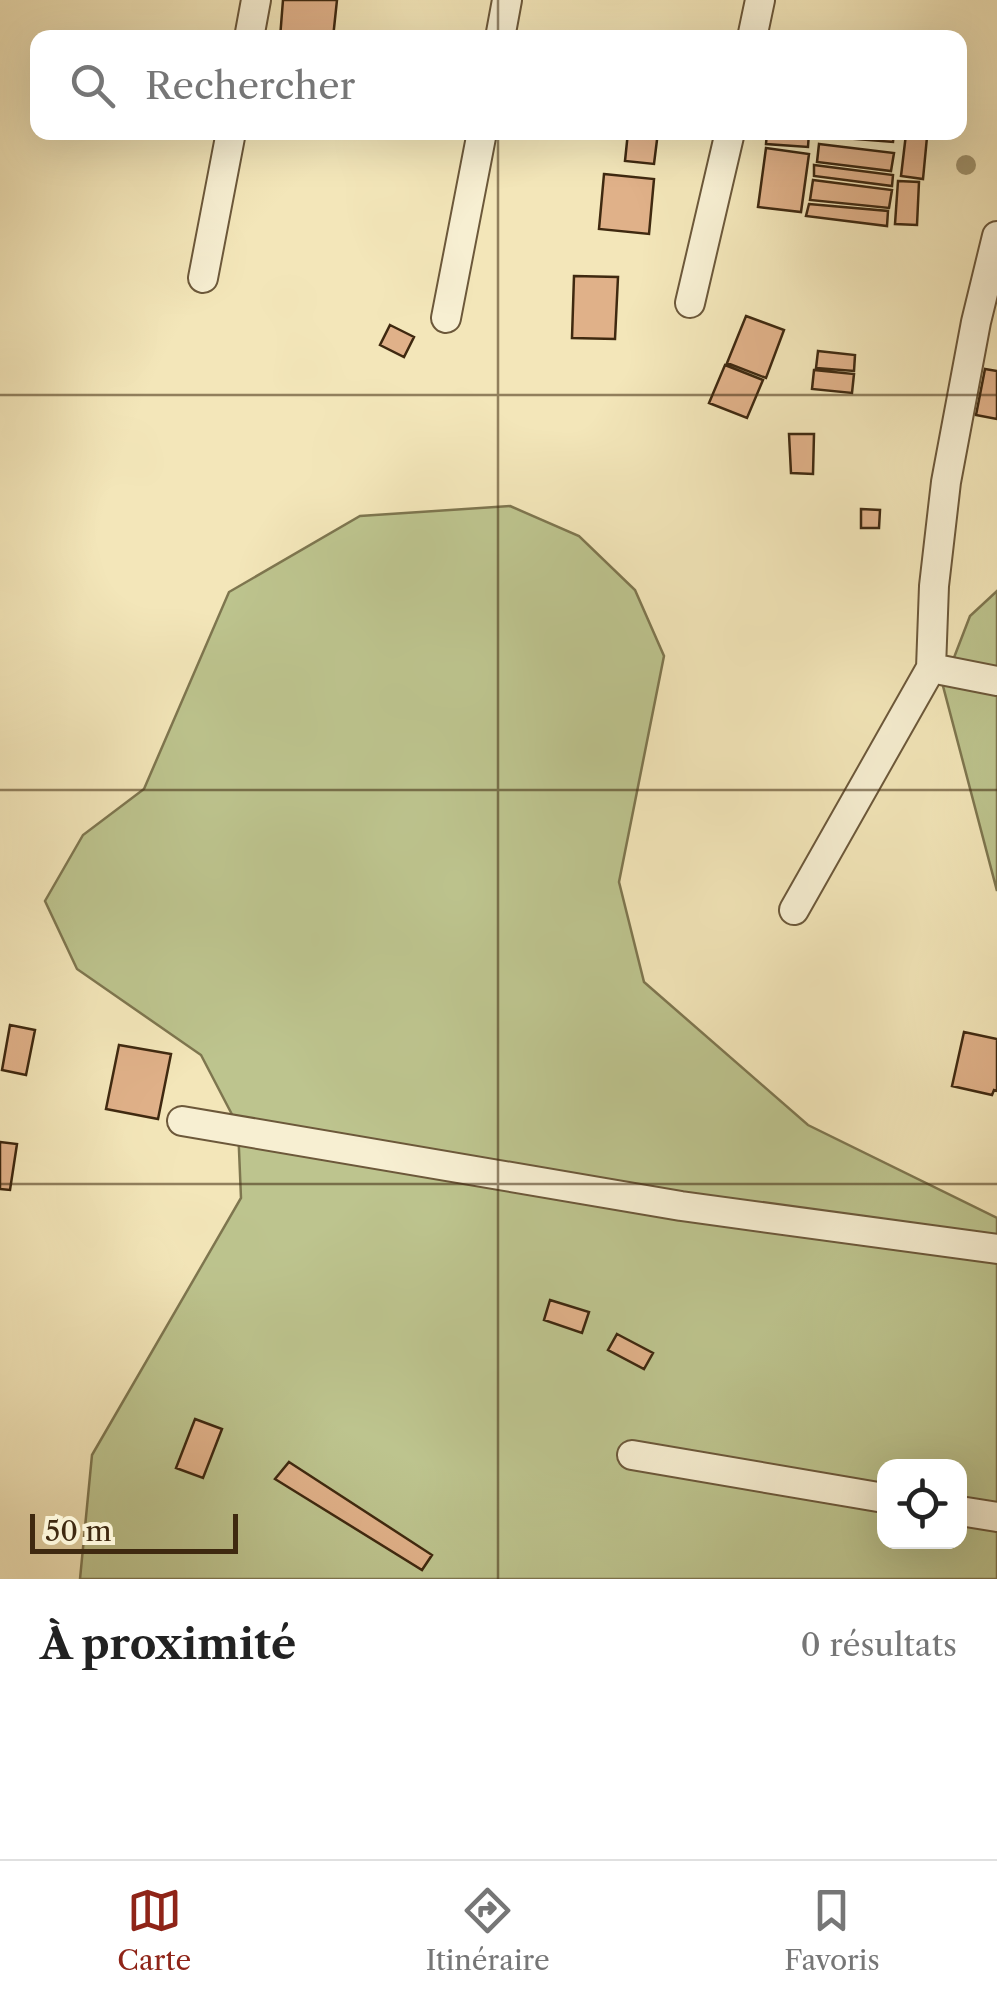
<!DOCTYPE html>
<html lang="fr">
<head>
<meta charset="utf-8">
<style>
  body { margin:0; font-family:"Libre Caslon Text",serif; background:#f2f2f2; color:#222 }
  .controls { position:absolute; right:30px; bottom:30px; display:grid; overflow:hidden; border-radius:20px; box-shadow:0 10px 40px #0002 }
  .controls button { width:90px; height:90px; display:grid; place-items:center; padding:0; border:0; border-bottom:2px solid #e0e0e0; background:#fff; color:#222; font:50px sans-serif }
  .scale { position:absolute; left:30px; bottom:25px; width:208px; box-sizing:border-box; padding-left:10px; border:5px solid #3f2910; border-top:0; font-size:28px; line-height:35px; white-space:nowrap; color:#3f2910; -webkit-text-stroke:8px #f7efd2; paint-order:stroke }
  .list { margin:0; padding:0; list-style:none }
  h2 { display:flex; justify-content:space-between; align-items:center; height:130px; margin:0; padding:0 40px; font-size:42px }
  h2 small { font-size:32px; font-weight:400; color:#767676 }
  .icon { flex:none; width:55px; height:55px; fill:none; stroke:currentColor; stroke-width:2; stroke-linecap:round; stroke-linejoin:round }
  .map { position:relative; flex:none; width:997px; height:1579px; overflow:hidden }
  .search { position:absolute; background:#fff; box-shadow:0 10px 40px #0002; left:30px; right:30px; top:30px; height:110px; display:flex; align-items:center; gap:25px; box-sizing:border-box; padding:0 35px; border-radius:20px; color:#767676; font-size:38px }
  .sheet { height:280px; background:#fff }
  nav { display:flex; justify-content:space-around; align-items:center; box-sizing:border-box; height:140px; border-top:2px solid #e0e0e0; background:#fff; font-size:28px; color:#767676 }
  nav a { display:grid; justify-items:center; gap:5px }
  nav .on { color:#8f2418 }
  .map>svg:first-child { display:block }
  .green { fill:#bdc48e; stroke:#7e764f; stroke-width:2.5; fill-rule:evenodd }
  .building { fill:#e0b189; stroke:#3f2910; stroke-width:2.5 }
  .lines { fill:none; stroke-linecap:round; stroke-linejoin:round }
  .street-casing { stroke:#6c583a; stroke-width:32 }
  .street { stroke:#f7efd2; stroke-width:28 }
  .tree { fill:#a1946e }
  .grid { fill:none; stroke:#3f2910; stroke-width:2.5; stroke-opacity:0.55 }
</style>
</head>
<body>
<div class="map">
<svg width="997" height="1579" viewBox="0 0 997 1579">
  <rect width="100%" height="100%" fill="#f3e6b9"/>
  <filter id="stains"><feTurbulence type="fractalNoise" baseFrequency=".002" numOctaves="4"/><feColorMatrix values="0 0 0 0 .2 0 0 0 0 .09 0 0 0 0 .02 0 0 0 .5 -.17"/></filter>
  <radialGradient id="worn" r=".72"><stop offset=".6" stop-color="#630" stop-opacity="0"/><stop offset="1" stop-color="#630" stop-opacity=".3"/></radialGradient>
  <path class="green" d="M510,506L579,536L635,590L664,656L619,882L644,982L808,1125L997,1218V1579H80L92,1455L241,1198L238,1126L201,1055L77,969L45,901L83,835L144,789L229,592L360,516ZM884,1466H960V1542H884Z
    M997,591V891L943,686L970,616Z"/>
  <path class="building" d="M283,0H337L333,38H280Z
    M628,132H658L654,164L625,161Z
    M767,132H809L808,147L766,144Z
    M819,132H894L893,142L819,136Z
    M906,134L927,137L923,179L901,176Z
    M819,144L894,153L891,171L817,162Z
    M766,148L809,154L801,212L758,207Z
    M814,165L893,175L892,186L814,176Z
    M604,174L654,179L649,234L599,229Z
    M813,180L892,190L889,208L810,200Z
    M898,181L919,182L917,225L895,224Z
    M809,204L888,211L887,226L806,216Z
    M574,276L618,277L615,339L572,338Z
    M746,316L784,330L766,378L727,363Z
    M390,325L414,337L404,357L380,345Z
    M818,351L855,355L854,371L816,368Z
    M725,365L763,380L747,418L709,403Z
    M985,369L997,371V419L976,415Z
    M814,370L854,374L852,393L812,389Z
    M789,434H814L813,474L791,473Z
    M861,509L880,510L879,528H861Z
    M10,1025L35,1030L26,1075L2,1070Z
    M964,1032L997,1039V1091L994,1090L992,1095L952,1086Z
    M119,1045L171,1054L158,1119L106,1109Z
    M0,1142L17,1144L10,1190L0,1189Z
    M550,1300L589,1312L582,1333L544,1320Z
    M617,1334L653,1353L644,1369L608,1350Z
    M195,1419L222,1429L203,1478L176,1468Z
    M289,1462L432,1555L422,1570L275,1479Z"/>
  <g class="lines">
    <g class="street-casing">
      <path id="street" d="M249,38L256,0
        M500,38L507,0
        M752,38L760,0
        M203,278L231,132
        M690,303L730,132
        M446,318L482,132
        M931,668L997,681
        M794,910L931,668L934,586L946,482L976,322L997,236
        M182,1121L681,1206L997,1249
        M632,1455L884,1498
        M960,1511L997,1517"/>
    </g>
    <use href="#street" class="street"/>
  </g>
  <circle class="tree" cx="966" cy="165" r="10"/>
  <path class="grid" d="M498,0V38M498,132V1579M0,395H997M0,790H997M0,1184H997"/>
  <rect width="100%" height="100%" filter="url(#stains)"/>
  <rect width="100%" height="100%" fill="url(#worn)"/>
</svg>
<div class="controls">
<button><svg class="icon" aria-label="locate" viewBox="0 0 24 24"><circle cx="12" cy="12" r="6"/><path d="M12 2v4M12 18v4M2 12h4M18 12h4"/></svg></button>
</div>
<div class="scale">50 m</div>
<div class="search"><svg class="icon" aria-label="search" viewBox="0 0 24 24"><circle cx="10" cy="10" r="6"/><path d="M15 15l6 6"/></svg>Rechercher</div>
</div>
<section class="sheet">
<h2>À proximité<small>0 résultats</small></h2>
<ul class="list">
</ul>
</section>
<nav>
<a class="on"><svg class="icon" aria-label="map" viewBox="0 0 24 24"><path d="M3 6l6-2 6 2 6-2v14l-6 2-6-2-6 2zM9 4v14M15 6v14"/></svg>Carte</a>
<a><svg class="icon" aria-label="directions" viewBox="0 0 24 24"><path d="M12 3l9 9-9 9-9-9zM9 14v-3h6M13 9l2 2-2 2"/></svg>Itinéraire</a>
<a><svg class="icon" aria-label="saved" viewBox="0 0 24 24"><path d="M7 4h10v16l-5-4-5 4z"/></svg>Favoris</a>
</nav>
</body>
</html>
